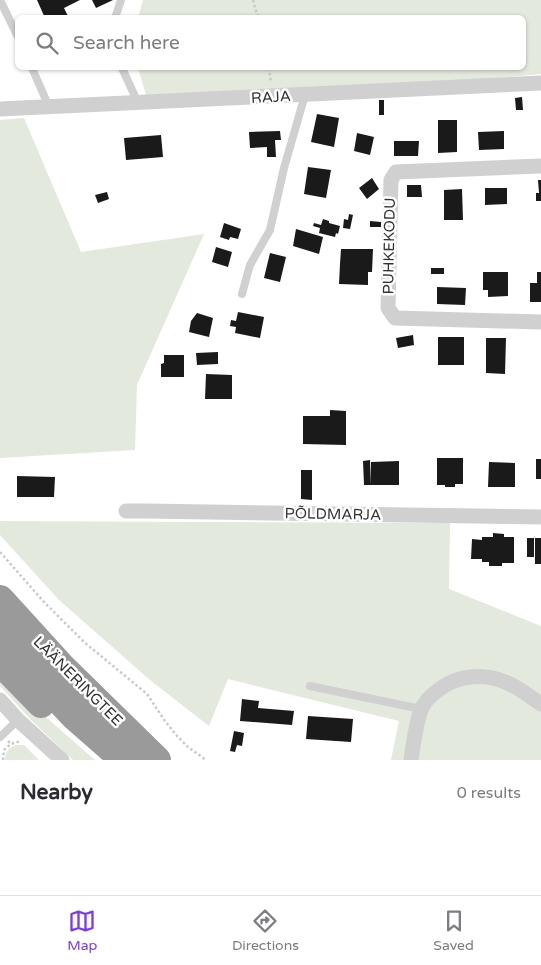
<!DOCTYPE html>
<html lang="en">
<head>
<meta charset="utf-8">
<style>
  body { margin:0; font-family:"Varela Round",sans-serif; background:#f7f7f7; color:#2b2b33 }
  .list { margin:0; padding:0; list-style:none }
  h2 { display:flex; justify-content:space-between; align-items:center; height:65px; margin:0; padding:0 20px; font-size:21px }
  h2 small { font-size:16px; font-weight:400; color:#7c7c81 }
  .icon { flex:none; width:28px; height:28px; fill:none; stroke:currentColor; stroke-width:2; stroke-linecap:round; stroke-linejoin:round }
  .map { position:relative; flex:none; width:541px; height:760px; overflow:hidden }
  .search { position:absolute; background:#fff; box-shadow:0 1px 4px #0004; left:15px; right:15px; top:15px; height:55px; display:flex; align-items:center; gap:12px; box-sizing:border-box; padding:0 18px; border-radius:8px; color:#7c7c81; font-size:19px }
  .sheet { height:135px; background:#fff }
  nav { display:flex; justify-content:space-around; align-items:center; box-sizing:border-box; height:70px; border-top:1px solid #e1e1e2; background:#fff; font-size:14px; color:#7c7c81 }
  nav a { display:grid; justify-items:center; gap:2px }
  nav .on { color:#7c3aed }
  .map>svg:first-child { display:block }
  .green { fill:#e3e9dd }
  .building { fill:#1a1a1a }
  .lines { fill:none; stroke-linecap:round; stroke-linejoin:round }
  .path { stroke:#cacaca; stroke-width:2.5; stroke-dasharray:2.5 2.5; stroke-linecap:butt }
  .lane { stroke:#d0d0d0; stroke-width:8 }
  .street { stroke:#d0d0d0; stroke-width:15 }
  .highway { stroke:#9a9a9a; stroke-width:28 }
  .labels { text-anchor:middle; dominant-baseline:central; stroke-width:5; stroke-linejoin:round; paint-order:stroke }
  .street-label { font-size:15px; fill:#333; stroke:#fff }
</style>
</head>
<body>
<div class="map">
<svg width="541" height="760" viewBox="0 0 541 760">
  <rect width="100%" height="100%" fill="#fff"/>
  <path class="green" d="M143,0H541V74L427,84L146,95L138,68H524V18H138Z
    M24,118L81,252L204,234L137,385L135,450L0,458V120Z
    M0,521L450,523L449,589L541,626V760H391L399,721L228,679L209,726L150,680L59,600L0,535Z
    M0,672L40,712L95,760H73L31,720L0,686Z
    M16,745H24L39,760H5C6,751 8,748 16,745Z"/>
  <path class="building" d="M37,0H80L64,8L69,18H45Z
    M92,0H113L96,8Z
    M522,97L523,110H516L515,98Z
    M379,100H384V115H379Z
    M317,114L339,118L334,147L311,142Z
    M438,120H457V152L438,153Z
    M280,131L281,140H275L276,157H267V147L250,148L249,132Z
    M504,131V149L479,150L478,132Z
    M357,133L374,137L370,155L354,151Z
    M161,135L163,157L126,160L124,138Z
    M394,141H419L418,156H394Z
    M308,167L331,170L326,198L304,194Z
    M372,178L379,189L367,199L359,188Z
    M538,180H541V201H536V193H539Z
    M407,185H421L422,197H407Z
    M485,188H507V204L485,205Z
    M462,189L463,220H444V190Z
    M107,192L109,199L98,203L95,195Z
    M349,214L353,215L350,229L343,228L344,219L348,220Z
    M323,219L329,221V223L340,226L338,234L336,233L335,237L319,233L320,228L313,226L314,223L321,225Z
    M370,221L381,222V227H370Z
    M224,223L241,229L238,239L230,237L229,240L220,237Z
    M296,229L323,237L319,254L293,246Z
    M216,247L232,252L228,267L212,262Z
    M341,249H373L372,272H368V285L339,284L340,264Z
    M270,253L286,257L280,282L264,278Z
    M431,268H444V274H431Z
    M483,272H508V296L488,297V290H483Z
    M537,272H541V302H530V283H537Z
    M437,287L466,288L465,305L437,304Z
    M238,312L264,317L260,338L235,333L236,327L230,326L231,320L236,321Z
    M197,313L213,318L209,337L189,332L191,321Z
    M413,335L414,345L398,348L396,338Z
    M438,337H464V365H438Z
    M486,338H506L505,374L486,373Z
    M218,352V364L197,365L196,353Z
    M164,355H184V377H161V364L164,363Z
    M206,374L232,375V399H205Z
    M330,410L346,411V445L303,444V416H330Z
    M437,458H463V484H455V487H445V485H437Z
    M536,459H541V479H536Z
    M370,460L371,485H364L363,461Z
    M399,461V485H371V462Z
    M489,462L515,463V487H488Z
    M301,470H312V500L301,499Z
    M17,476L55,477L54,497H17Z
    M493,533L504,534V537H514V563H502V566H489V562H482V559H471L472,539L482,540V537H493Z
    M527,538H534V557H527Z
    M535,538H541V564H535Z
    M242,699L259,701L258,708L294,711L292,725L240,721Z
    M308,716L353,719L351,742L306,739Z
    M234,731L244,733L242,746L237,745L235,752L230,751Z"/>
  <g class="lines">
    <path class="path" d="M253,0L258,18
      M269,68L271,83
      M0,552L44,602L84,642L147,694L165,721L177,736L188,747L206,760
      M8,741L11,744L21,741
      M3,760L4,750L11,744"/>
    <path class="lane" d="M0,0L18,37
      M115,18L121,0
      M32,68L49,107
      M122,68L138,103
      M242,294L250,265L270,230L284,168L305,95
      M310,686L421,709
      M0,737L18,720"/>
    <path class="street" d="M0,109L541,83
      M541,166L396,172L391,180L388,308L395,318L541,322
      M126,511H146L541,517
      M0,700L18,720L62,760
      M411,760C413,746 416,723 421,710C424,701 434,693 441,688C459,675 485,673 505,682C518,687 529,696 541,704"/>
    <path class="highway" d="M0,599L61,666L157,760
      M0,632C17,651 37,666 56,683
      M0,662L41,704
      M34,674L75,717L124,760"/>
  </g>
  <g class="labels">
    <g class="street-label">
      <text transform="translate(271 97) rotate(-3)">RAJA</text>
      <text transform="translate(389 246) rotate(-89)">PUHKEKODU</text>
      <text transform="translate(333 514) rotate(1)">PÕLDMARJA</text>
      <text transform="translate(78 681) rotate(45)">LÄÄNERINGTEE</text>
    </g>
  </g>
</svg>
<div class="search"><svg class="icon" aria-label="search" viewBox="0 0 24 24"><circle cx="10" cy="10" r="6"/><path d="M15 15l6 6"/></svg>Search here</div>
</div>
<section class="sheet">
<h2>Nearby<small>0 results</small></h2>
<ul class="list">
</ul>
</section>
<nav>
<a class="on"><svg class="icon" aria-label="map" viewBox="0 0 24 24"><path d="M3 6l6-2 6 2 6-2v14l-6 2-6-2-6 2zM9 4v14M15 6v14"/></svg>Map</a>
<a><svg class="icon" aria-label="directions" viewBox="0 0 24 24"><path d="M12 3l9 9-9 9-9-9zM9 14v-3h6M13 9l2 2-2 2"/></svg>Directions</a>
<a><svg class="icon" aria-label="saved" viewBox="0 0 24 24"><path d="M7 4h10v16l-5-4-5 4z"/></svg>Saved</a>
</nav>
</body>
</html>
